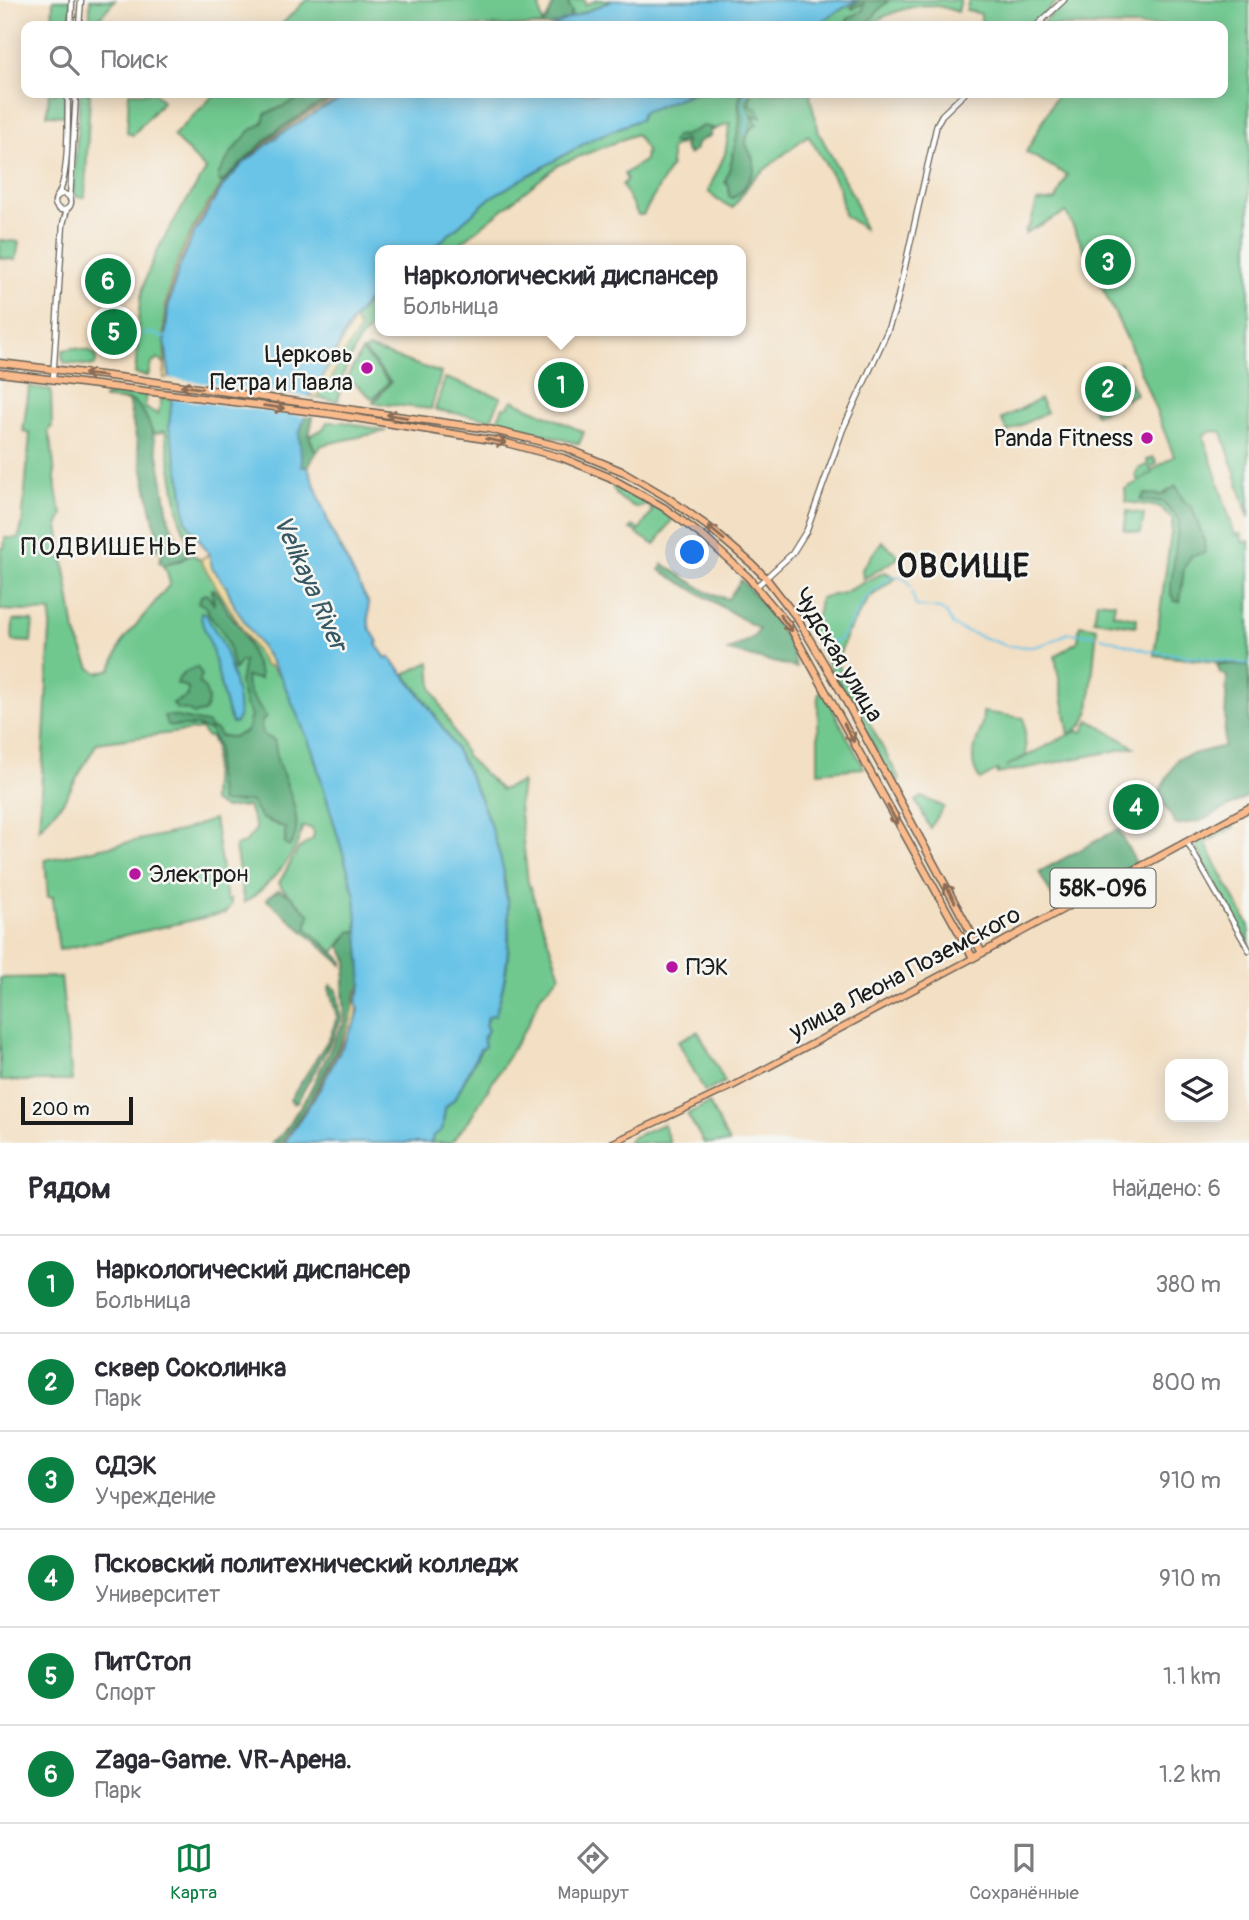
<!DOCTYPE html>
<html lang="ru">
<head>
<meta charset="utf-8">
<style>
  body { margin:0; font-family:Pangolin,sans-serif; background:#f7f7f7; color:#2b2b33 }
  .controls { position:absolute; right:21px; bottom:21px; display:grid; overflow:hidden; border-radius:14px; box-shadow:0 4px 18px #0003 }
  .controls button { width:63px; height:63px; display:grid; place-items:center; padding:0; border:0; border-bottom:2px solid #e1e1e2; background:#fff; color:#2b2b33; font:35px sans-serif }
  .scale { position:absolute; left:21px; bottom:18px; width:112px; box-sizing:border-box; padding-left:7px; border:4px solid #1c1c1c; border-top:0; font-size:19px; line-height:24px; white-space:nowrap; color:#1c1c1c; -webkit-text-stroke:5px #f6f6f2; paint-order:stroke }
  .you { position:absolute; left:693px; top:553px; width:24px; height:24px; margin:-18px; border:5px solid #fff; border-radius:50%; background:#1a73e8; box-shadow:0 0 0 10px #1a73e833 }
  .badge { display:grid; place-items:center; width:46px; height:46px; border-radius:50%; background:#0b8043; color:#fff; font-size:23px; font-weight:700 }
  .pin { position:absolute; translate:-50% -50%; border:4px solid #fff; box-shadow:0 2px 7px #0006 }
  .popup { position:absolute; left:375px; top:245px; width:371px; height:91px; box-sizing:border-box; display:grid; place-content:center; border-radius:14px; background:#fff; filter:drop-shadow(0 2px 5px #0005); font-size:23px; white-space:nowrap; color:#7c7c81 }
  .popup b { font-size:26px; color:#2b2b33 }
  .popup::after { content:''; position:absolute; left:50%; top:100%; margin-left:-14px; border:14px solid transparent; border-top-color:#fff }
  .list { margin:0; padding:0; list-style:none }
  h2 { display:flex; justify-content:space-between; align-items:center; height:91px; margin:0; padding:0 28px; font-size:30px }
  h2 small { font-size:23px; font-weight:400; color:#7c7c81 }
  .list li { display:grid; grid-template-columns:46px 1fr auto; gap:21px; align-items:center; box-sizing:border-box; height:98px; padding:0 28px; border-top:2px solid #e1e1e2 }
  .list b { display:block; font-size:26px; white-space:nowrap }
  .list p { margin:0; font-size:23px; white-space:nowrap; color:#7c7c81 }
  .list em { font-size:23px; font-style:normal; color:#7c7c81 }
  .icon { flex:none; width:38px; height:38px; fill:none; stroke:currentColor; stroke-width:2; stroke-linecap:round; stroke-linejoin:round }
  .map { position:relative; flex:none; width:1249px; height:1143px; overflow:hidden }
  .search { position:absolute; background:#fff; box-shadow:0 4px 18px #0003; left:21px; right:21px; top:21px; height:77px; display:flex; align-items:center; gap:18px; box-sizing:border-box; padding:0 24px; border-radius:14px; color:#7c7c81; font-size:26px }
  .sheet { height:679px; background:#fff }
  nav { display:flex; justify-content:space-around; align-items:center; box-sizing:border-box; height:98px; border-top:2px solid #e1e1e2; background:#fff; font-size:19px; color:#7c7c81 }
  nav a { display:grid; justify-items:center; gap:4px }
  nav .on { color:#0b8043 }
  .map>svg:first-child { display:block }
  .green { fill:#6fc88f; stroke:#467256; stroke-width:2 }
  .forest { fill:#5bac7a; stroke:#3c644b; stroke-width:2 }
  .sand { fill:#eeda9e; stroke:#857b5d; stroke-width:2 }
  .water { fill:#6ac4e7; stroke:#437082; stroke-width:2 }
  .pier { fill:#f3dfc3 }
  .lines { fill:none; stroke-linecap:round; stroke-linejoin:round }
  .stream { stroke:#6ac4e7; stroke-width:2 }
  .tertiary-casing { stroke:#676056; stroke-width:7 }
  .primary-casing { stroke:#676056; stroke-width:8 }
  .trunk-casing { stroke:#676056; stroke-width:9 }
  .tertiary { stroke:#fff; stroke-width:4.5 }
  .primary { stroke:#fabb8c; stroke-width:5 }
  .trunk { stroke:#fabb8c; stroke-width:6 }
  .oneway { stroke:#8b6c54 }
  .poi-dot { fill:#b5179e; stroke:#f6f6f2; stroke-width:2.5 }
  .labels { text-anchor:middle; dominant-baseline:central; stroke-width:5; stroke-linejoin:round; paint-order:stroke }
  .shield { fill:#f6f6f2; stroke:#5d5d5c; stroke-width:2 }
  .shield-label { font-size:23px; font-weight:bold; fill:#1c1c1c }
  .poi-label { font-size:24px; fill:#1c1c1c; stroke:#f6f6f2; text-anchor:end }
  .street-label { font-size:24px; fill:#1c1c1c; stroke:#f6f6f2 }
  .neighbourhood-label { font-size:26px; letter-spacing:2px; fill:#1c1c1c; stroke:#f6f6f2 }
  .water-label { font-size:26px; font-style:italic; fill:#375763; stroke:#f6f6f2 }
  .district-label { font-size:32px; font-weight:bold; letter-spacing:2px; fill:#1c1c1c; stroke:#f6f6f2 }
</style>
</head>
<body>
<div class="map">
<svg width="1249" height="1143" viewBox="0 0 1249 1143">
  <rect width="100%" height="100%" fill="#f6f6f2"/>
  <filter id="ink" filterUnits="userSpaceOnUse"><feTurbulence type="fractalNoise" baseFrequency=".0143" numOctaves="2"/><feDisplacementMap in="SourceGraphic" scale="14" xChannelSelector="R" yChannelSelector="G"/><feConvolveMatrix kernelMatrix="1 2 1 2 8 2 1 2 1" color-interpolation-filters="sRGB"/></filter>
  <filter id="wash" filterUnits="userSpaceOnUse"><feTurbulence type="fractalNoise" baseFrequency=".00686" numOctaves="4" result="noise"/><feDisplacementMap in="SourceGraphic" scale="28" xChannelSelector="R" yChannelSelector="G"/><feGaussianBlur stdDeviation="1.57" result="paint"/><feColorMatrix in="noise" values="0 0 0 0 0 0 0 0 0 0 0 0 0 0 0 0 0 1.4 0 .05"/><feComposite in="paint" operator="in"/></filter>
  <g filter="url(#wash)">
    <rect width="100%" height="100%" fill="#f3dfc3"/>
    <path class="green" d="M53,0H72L70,26H52Z
      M90,0H115L95,23L90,22Z
      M306,0H538L543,26H280Z
      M569,0H585V5L597,0H614L569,19L567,2Z
      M857,0H961L958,12C951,10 944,7 937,6C918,2 883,14 869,26H813Z
      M969,0H1059L1031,26H981V14L966,10Z
      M1069,0H1249V518L1222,432L1212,431L1203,435L1235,535L1241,534L1243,543L1249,541V666L1154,655L1173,520L1160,507L1126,502L1125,489L1153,473L1138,481L1135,475L1139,468L1148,465L1147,460L1153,457L1157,463L1150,468L1151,471L1174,456L1129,343L1066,212L1025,233V230L1030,225L1037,202L1056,200L1067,175L1026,152L1058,93H1223V26H1039Z
      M49,93H66L65,116L47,115Z
      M80,93H90L85,197H75L73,190Z
      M129,93H154L163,101L133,135L127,133Z
      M216,93H310L302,99L298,98L294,102L267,113L263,123L237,146L218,175L223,182C251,153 307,98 348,93C240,140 152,240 166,365L159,359L151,364L148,376L135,374C139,342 135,309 146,278C158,242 186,203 206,170L173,136Z
      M692,93H812L810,96L819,133L854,198L864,229L844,215L839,187L808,135L753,179L733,208L717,200L708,191L725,154L730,123L671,148V166L643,215H638L622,185L627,180L624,174L645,160L646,150L636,134L558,165L452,250H431L491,197L594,138L640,119L641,113Z
      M0,240L19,242L16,260L0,258Z
      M381,291V319L359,340L342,377L338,401L308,397C329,360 347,318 381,291Z
      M74,348L90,351L96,356V363L94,366L65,363L62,358L63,350Z
      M368,348L441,373L431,409L373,403L391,382L364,351Z
      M362,351L389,382L373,399L347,377Z
      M1120,363L1136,394L1096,415L1080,385Z
      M445,378L501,397L491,419L435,410Z
      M29,387L51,390L52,426L48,432C57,458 52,493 63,515L58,526L75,631L90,668L98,673L111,669L122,642L170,584L167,572L163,566L167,563L180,561L192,554L200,560L207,569L248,641L282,677L296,707L312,749L345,860L355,896L358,931L350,932L334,952L305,928L310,915L282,888L279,883L298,849L313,839L314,833L311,828L302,827C299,854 267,888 244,903L235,846L245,843L256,829L248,806L224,808L212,801L215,747L211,737H207L201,729L97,743L63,802L39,829L51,612L0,610L1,549L4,548L5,538H18L22,526L30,434L23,432Z
      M113,393L146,394L145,408L158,414L162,397L172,398L169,427L181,479L186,521L195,533L187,538L180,521L165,431L154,434C135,400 143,401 103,399L104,396Z
      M1040,399L1047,412L1008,432L1001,419Z
      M512,400L584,432L579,444L497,421L503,407H508Z
      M327,422H344L386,431L322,445L316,453L309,436L323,429Z
      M612,483L648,502L649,504L637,508C624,501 614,498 612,483Z
      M655,507L673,518L655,545L637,534L638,532L630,529L632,526L640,529L652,512L650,509Z
      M1127,511L1144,514L1141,533L1124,530Z
      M882,541L900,557L863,579L862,569Z
      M885,572L896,578L869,598L846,635L837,663L900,780L895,784L810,631L818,612L820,598L843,593Z
      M1097,601L1115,603L1113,614L1137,618L1136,626L1094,620Z
      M13,620L33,621L31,642L12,641Z
      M1080,625L1097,628L1089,711L1083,724L1069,735L1055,656L1078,641Z
      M430,662L432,688L467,757L501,790L522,782L519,806L528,882L560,975L541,995L528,1024L470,1119L451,1143H431L433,1136L442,1130L445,1108L456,1097L481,1049L484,1047L483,1039L488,1030L485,1025L488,1016L495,1015C526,926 502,833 458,754C442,726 426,698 404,674Z
      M821,691H823L864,768L818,772V695Z
      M983,712L1024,718L1026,756L1005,767L1076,731L1083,732L1089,720L1134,747L997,774L998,770L980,780C962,753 984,739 983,712Z
      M922,797L944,807L930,828L916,801Z
      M214,819L227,900H231V905L225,913L59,950L53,907V897H48L45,860L181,831Z
      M1232,823L1234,827L1205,843L1249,926V943L1205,865L1195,843Z
      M61,977L72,1081H0V978Z
      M698,1031L725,1082L705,1092L678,1041Z
      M709,1103L729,1143H704L687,1114Z
      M663,1124L670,1143H628L631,1138Z"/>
    <path class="forest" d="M555,0H569V7L572,12L569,19L551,26H543V21H546Z
      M860,0H889C869,17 876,26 844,26L848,19L863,10L864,3L853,9L851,7Z
      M310,93H344L319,104L274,132L221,183L218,179V175L233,150L251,130L263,123L265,114L293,102L298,98L302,99Z
      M742,93H751L749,105L757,108L761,117L753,116L757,124L748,132L746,144L753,159L754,171C748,181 743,192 733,198L729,197V187L725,182C732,164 735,145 739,126C742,115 735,104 742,93Z
      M703,126L713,128L710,129L711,135L697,143L696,149L689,155L684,147L686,141L683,139L675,144L672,142L676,136L686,135Z
      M128,400C158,405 163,495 169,520C171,528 177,537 180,545L187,544L189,550C185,564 173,559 163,566L159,561L163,552L159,548L157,550L158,541Z
      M305,416L313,417L309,436L316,453L308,467H302L299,434Z
      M1176,486L1183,500L1192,507L1204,540L1205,553L1191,556L1184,568L1180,602L1175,601L1171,595V585L1179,519L1162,502L1141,500L1144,494L1162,495Z
      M663,564L707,592L728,599L741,580C764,604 790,635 797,668L728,651L754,637L759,629L660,570Z
      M212,589L215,590L229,614L242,630L260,674V679L246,677C245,694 259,704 266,717L261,723L263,735L274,740C276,747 276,754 278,762C286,784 308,826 289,847L285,844V828L261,818L250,801L227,803L220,801L216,774L218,748L210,730L197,726H170L167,724L164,716C172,714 196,722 207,723L211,728L217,730L220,736L233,737L247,731L251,715L245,705L240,683L244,661H241L234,670C230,656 229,638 219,627C213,619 209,618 207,608L198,602L202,595L208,594L214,605Z
      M1217,664L1249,666V796L1201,821L1176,825L1158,794L1178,758L1224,746L1227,676L1220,673Z
      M197,667L202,675L199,683C208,690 211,702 204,712L194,714L187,710L177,709L173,703L188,696V687L177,684C179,674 188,670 197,667Z
      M1118,829L1136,863L1057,905L1039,872Z
      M278,890L291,896L310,915L306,928L343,961V965L266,899Z
      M358,931L362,984L355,995L351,1022L310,1101L281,1143H271L283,1133L309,1093L345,1020L343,987L348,961L340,946L350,932Z
      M331,985L337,990L341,1019L332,1040L297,1102L294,1104L290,1100L330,1037L337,1017L329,988Z"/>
    <path class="sand" d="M348,93H354C314,113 279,136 244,163C276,133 308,110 348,93Z
      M221,186L222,187C192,233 164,284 165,340C166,353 169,366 170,379L164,378C167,356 162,335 165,313C170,266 194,223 221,186Z
      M354,319L360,329C350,346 336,362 331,382L322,386L317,398L308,397L319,385Z
      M209,554L212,567L227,588L235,607L281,677L270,666H265L200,560Z
      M362,984C357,996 359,1007 356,1020L320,1089L284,1143H281C309,1108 332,1066 349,1025C355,1011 352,996 362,984Z"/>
    <path class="water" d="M614,0H857L813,26H551Z
      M354,93H692L641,113V119L594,138L491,197L431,250H381V291L367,302L347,328L319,385L308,397L305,416L299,434L302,467H308L332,532L368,602L369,627L378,642L376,644L386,658L389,657C444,719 485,791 504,872C502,885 508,898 508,911C510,945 506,983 495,1015L488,1017L485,1025L488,1030L483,1039L485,1047L480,1049L456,1097L445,1108L442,1130L433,1136L431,1143H284L320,1089L356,1020L359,1010L356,1002L362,984L355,896L345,860L312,749L281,677L235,607L227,588L212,567L209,554L186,521L181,479L169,427L172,398L165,342L168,308L178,270L193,235L222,187L244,163L281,134L323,108Z
      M201,612L206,614C209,623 215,630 220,638C227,653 245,711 236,723H232C220,696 219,666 208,638C205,629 200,622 201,612Z"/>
    <path class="pier" d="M167,378L312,397L309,417L169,398Z"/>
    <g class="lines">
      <path class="stream" d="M745,134L748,119L742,101L747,93
        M143,334L152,333L163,338L167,336
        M912,593L916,606L940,609L946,613L953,625L960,629L1007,646L1033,647L1048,643L1068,633L1095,635
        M1101,637L1149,651L1249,664
        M823,646L840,639L865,599L890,577L893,576L906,579L911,587"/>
    </g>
  </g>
  <g filter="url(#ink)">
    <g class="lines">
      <g class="tertiary-casing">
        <path id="tertiary" d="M71,26L72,0
          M79,26L81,0
          M1036,26L1064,0
          M55 202a8 8 0 1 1 16 0a8 8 0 1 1-16 0Z
          M58,195C70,175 67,117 68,93
          M70,199L76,93
          M53,379L63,224L67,209
          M757,586L792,554L807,530L843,429L887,332L896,306L937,124L942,115L965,93
          M1187,842L1249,950"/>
      </g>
      <g class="primary-casing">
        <path id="primary" d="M612,1143L729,1088L973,958"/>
      </g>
      <g class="trunk-casing">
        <path id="trunk" d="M0,363L134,379L489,429L566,448L624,472L668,498L710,528L752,564L766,578L797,618L840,690L982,953
          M0,373L331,414L503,442L563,458L609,477L663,507L704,537L748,577L790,627L973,958L1249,808"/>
      </g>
      <use href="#tertiary" class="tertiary"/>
      <use href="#primary" class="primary"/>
      <use href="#trunk" class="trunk"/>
    </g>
    <defs><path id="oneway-shaft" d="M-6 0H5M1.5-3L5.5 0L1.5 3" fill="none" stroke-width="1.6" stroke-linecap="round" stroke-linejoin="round" transform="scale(1.75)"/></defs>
    <g class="oneway">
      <use href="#oneway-shaft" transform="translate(94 375) rotate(-174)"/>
      <use href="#oneway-shaft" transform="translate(191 387) rotate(-172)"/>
      <use href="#oneway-shaft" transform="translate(274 407) rotate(7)"/>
      <use href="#oneway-shaft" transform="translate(397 416) rotate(-171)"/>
      <use href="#oneway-shaft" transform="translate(496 441) rotate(11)"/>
      <use href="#oneway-shaft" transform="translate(716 533) rotate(-140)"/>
      <use href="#oneway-shaft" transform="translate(786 623) rotate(53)"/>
      <use href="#oneway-shaft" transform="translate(849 733) rotate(62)"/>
      <use href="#oneway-shaft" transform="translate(893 815) rotate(61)"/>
      <use href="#oneway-shaft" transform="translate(950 893) rotate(-118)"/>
    </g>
  </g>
  <g class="poi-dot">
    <circle cx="367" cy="368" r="7"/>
    <circle cx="1147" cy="438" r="7"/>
    <circle cx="135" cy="874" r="7"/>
    <circle cx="672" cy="967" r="7"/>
  </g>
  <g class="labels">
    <rect class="shield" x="1050.5" y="868.5" width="105" height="39" rx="5"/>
    <g class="shield-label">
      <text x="1103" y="888">58К-096</text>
    </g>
    <g class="poi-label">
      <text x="353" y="354">Церковь<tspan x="353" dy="28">Петра и Павла</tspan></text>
      <text x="1133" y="438">Panda Fitness</text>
      <text x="149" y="874" text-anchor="start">Электрон</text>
      <text x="686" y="967" text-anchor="start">ПЭК</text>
    </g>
    <g class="street-label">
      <text transform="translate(838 655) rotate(59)">Чудская улица</text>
      <text transform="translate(905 973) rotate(-28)">улица Леона Поземского</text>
    </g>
    <g class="neighbourhood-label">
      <text x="110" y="547">ПОДВИШЕНЬЕ</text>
    </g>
    <g class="water-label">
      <text transform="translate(310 583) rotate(66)">Velikaya River</text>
    </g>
    <g class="district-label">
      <text x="964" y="567">ОВСИЩЕ</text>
    </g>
  </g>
</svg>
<div class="controls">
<button><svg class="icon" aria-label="layers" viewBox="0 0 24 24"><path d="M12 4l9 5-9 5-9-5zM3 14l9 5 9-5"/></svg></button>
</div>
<div class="scale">200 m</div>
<div class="you"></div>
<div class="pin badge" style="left:561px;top:385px">1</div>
<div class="popup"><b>Наркологический диспансер</b>Больница</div>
<div class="pin badge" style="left:1108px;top:389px">2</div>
<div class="pin badge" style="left:1108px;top:262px">3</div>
<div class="pin badge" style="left:1136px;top:807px">4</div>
<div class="pin badge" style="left:114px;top:332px">5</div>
<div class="pin badge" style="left:108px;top:281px">6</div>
<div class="search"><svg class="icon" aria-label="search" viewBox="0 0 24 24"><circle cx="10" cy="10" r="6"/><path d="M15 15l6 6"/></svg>Поиск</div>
</div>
<section class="sheet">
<h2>Рядом<small>Найдено: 6</small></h2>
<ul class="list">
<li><span class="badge">1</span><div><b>Наркологический диспансер</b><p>Больница</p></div><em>380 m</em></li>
<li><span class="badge">2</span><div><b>сквер Соколинка</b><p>Парк</p></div><em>800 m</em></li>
<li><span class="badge">3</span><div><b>СДЭК</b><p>Учреждение</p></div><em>910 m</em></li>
<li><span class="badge">4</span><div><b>Псковский политехнический колледж</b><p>Университет</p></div><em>910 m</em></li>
<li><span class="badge">5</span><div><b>ПитСтоп</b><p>Спорт</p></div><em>1.1 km</em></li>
<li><span class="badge">6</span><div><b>Zaga-Game. VR-Арена.</b><p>Парк</p></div><em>1.2 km</em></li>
</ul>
</section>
<nav>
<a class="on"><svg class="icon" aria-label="map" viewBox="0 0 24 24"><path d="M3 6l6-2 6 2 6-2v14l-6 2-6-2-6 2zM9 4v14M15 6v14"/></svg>Карта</a>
<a><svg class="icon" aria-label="directions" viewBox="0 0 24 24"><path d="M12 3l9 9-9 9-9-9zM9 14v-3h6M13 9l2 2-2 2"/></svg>Маршрут</a>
<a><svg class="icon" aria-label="saved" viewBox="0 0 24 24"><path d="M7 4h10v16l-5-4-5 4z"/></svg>Сохранённые</a>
</nav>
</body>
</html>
